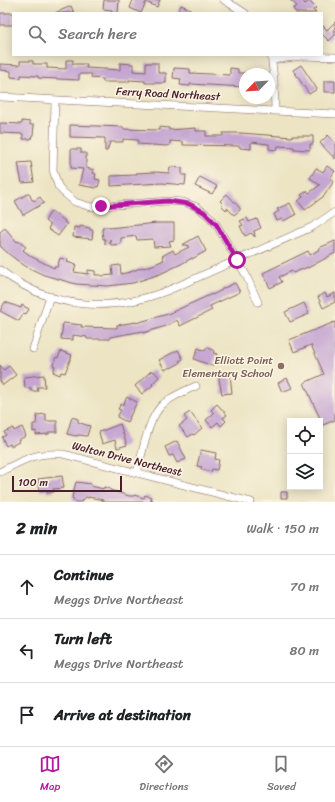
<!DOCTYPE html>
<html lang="en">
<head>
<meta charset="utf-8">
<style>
  body { margin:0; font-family:Sriracha,sans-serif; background:#f2f2f2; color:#202124 }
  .controls { position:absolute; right:12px; bottom:12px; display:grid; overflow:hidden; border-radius:0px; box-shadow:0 2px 10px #0003 }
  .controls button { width:36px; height:36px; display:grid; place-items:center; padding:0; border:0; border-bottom:1px solid #e0e0e0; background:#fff; color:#202124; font:20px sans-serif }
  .compass { position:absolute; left:239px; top:68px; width:36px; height:36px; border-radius:50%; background:#fff; box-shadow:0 2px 10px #0003; rotate:245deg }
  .scale { position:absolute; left:12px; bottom:10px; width:110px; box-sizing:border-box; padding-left:4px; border:2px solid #4a1f2b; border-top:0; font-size:11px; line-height:14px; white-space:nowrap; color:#4a1f2b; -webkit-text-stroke:3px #fcf5e5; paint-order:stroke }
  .stop { position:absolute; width:12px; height:12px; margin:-9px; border:3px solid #b5179e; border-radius:50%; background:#fff }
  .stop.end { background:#b5179e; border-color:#fff; box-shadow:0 1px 4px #0008 }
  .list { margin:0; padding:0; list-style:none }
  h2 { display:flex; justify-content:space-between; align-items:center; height:52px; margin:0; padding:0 16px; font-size:17px }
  h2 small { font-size:13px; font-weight:400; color:#757577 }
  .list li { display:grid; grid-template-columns:26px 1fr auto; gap:12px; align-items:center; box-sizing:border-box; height:64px; padding:0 16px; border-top:1px solid #e0e0e0 }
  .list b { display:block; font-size:15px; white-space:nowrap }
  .list p { margin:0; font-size:13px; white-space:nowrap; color:#757577 }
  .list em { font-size:13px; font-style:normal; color:#757577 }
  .icon { flex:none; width:22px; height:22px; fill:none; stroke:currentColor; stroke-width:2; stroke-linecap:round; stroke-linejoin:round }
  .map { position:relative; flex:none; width:335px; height:502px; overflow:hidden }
  .search { position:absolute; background:#fff; box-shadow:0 2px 10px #0003; left:12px; right:12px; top:12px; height:44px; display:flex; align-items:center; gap:10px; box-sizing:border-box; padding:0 14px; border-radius:0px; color:#757577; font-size:15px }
  .sheet { height:244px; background:#fff }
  nav { display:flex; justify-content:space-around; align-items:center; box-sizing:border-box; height:56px; border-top:1px solid #e0e0e0; background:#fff; font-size:11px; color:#757577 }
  nav a { display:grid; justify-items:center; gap:2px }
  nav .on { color:#b5179e }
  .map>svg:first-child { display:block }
  .building { fill:#c5a6d2 }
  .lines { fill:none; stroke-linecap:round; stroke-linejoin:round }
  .minor-casing { stroke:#836460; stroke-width:8 }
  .minor { stroke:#fff; stroke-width:7 }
  .route { stroke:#b5179e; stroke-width:5 }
  .education-dot { fill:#8d6e63; stroke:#fcf5e5; stroke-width:1.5 }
  .labels { text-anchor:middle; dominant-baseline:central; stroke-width:3; stroke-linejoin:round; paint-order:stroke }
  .street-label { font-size:11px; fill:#4a1f2b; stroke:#fcf5e5 }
  .education-label { font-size:11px; fill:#785e54; stroke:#fcf5e5; text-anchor:end }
</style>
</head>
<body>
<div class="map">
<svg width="335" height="502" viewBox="0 0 335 502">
  <rect width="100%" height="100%" fill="#fcf5e5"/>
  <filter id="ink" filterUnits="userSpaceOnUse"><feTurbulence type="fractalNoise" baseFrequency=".025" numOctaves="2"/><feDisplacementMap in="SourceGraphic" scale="8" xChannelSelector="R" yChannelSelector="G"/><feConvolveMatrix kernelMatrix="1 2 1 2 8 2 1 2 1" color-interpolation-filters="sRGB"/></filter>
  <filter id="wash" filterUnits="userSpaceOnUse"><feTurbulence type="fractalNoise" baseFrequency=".012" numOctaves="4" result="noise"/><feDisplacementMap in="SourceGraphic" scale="16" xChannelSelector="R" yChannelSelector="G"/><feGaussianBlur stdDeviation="0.9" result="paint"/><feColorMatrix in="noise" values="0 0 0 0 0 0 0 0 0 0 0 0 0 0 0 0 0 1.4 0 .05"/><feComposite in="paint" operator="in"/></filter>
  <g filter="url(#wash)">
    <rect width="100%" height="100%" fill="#ece4c3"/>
    <g id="blocks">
      <path class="building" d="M104,0H119L118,13H111L112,10L103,9Z
        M133,0H160L157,7L146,2L141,13L130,8Z
        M290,0H302L305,4L309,1L316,8L313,10L316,13H296L293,9L297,6Z
        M181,5L190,9L188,13H177Z
        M71,6L74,13H55Z
        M2,13H13V25H0V14Z
        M335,22V35L329,41L322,34V25L327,30Z
        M66,60H73V64H87L86,68L120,70V63L133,64V71L146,72V63H158V73H166V83H145V81L129,80V82H103V79L91,78L92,74H79V80L38,78V76L21,75V78L11,77V71L0,70V64L20,65V61H33V64H47V68L66,69Z
        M301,65L317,89L309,94L293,70Z
        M174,68L190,69V73L230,75V68L238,69V73H245V87L190,84V86L180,85L181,79L173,78Z
        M324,81H335V92H324Z
        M22,121L30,122V125H34L33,135H32L31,139H23V134L0,133V123L22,124Z
        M70,125L123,127V129L159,130V127L169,128V130L196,128V131H206V136H223V133H241L292,137V136H313V144H310V150L294,149V147L278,146L277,150L269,149V144L251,142V149L240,148V146L183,145V142L170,141V145L166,146L138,144V140L123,139V142H110L107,151H105V138L70,137Z
        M328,135L335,143V159L320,143Z
        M71,149H81V153H86V168L94,170L93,173L96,174L95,179L100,180L98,187L96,186V188L79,185L83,169L71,168Z
        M31,162L34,182L22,183L18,163Z
        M327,166L335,171L330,178L334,181L324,196L305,210L298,201L303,197L301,195L307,191L309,193L320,185L310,178L316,168L323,172Z
        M170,167L182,168V175H186L185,185L162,183L111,186V176L136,175V173L155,172L169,173Z
        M200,177L217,186L212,194L195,186Z
        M29,193L32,200H34V201L40,197L44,203L23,215L15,201Z
        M227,194L240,208V210L234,215L227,208L226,210L221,205L223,204L220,201Z
        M290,203L296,215L283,221L282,219L277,221L274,214L279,211L277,209Z
        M51,211L65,221L64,222L67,224L58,236L48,229L50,225L45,221Z
        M247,218L249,222L257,219L261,228L254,231L255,237L251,233L245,236L240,226L243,225L240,221Z
        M157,223H174V240L169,241L171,246L154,247L153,239L137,240L136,236L121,238V244L111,245L110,239V243L105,244V239H103L102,229H103V227H109V228Z
        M80,226L90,228V230H93L92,239L73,237L74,227L80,228Z
        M5,228L17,242L18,241L26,247L23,250L32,257L54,268V267H57L60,258L68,260L67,262L76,265L74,272L88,274V270L95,271V275H101V276L113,275L112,266L120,265L121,274L130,272L143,267L144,268L155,264L164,260L162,256L173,250L175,254L189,247L187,245H182L198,236L206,251L192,259V258L181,264L160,274L133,283L108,286L76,284L44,275L25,266L10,255L0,246V232Z
        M335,241V253L308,268V267L293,273L292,271L279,277L282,282L270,288L263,273L308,251L310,255L320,249L319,248Z
        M235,283L240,292L210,306L212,310L180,326L177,320L166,326L143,333V331L110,337V339H87V337L73,335V340L61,339L63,323L82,325L81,327L117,328V325L136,322V323L168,314L212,294V295L222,290V289Z
        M325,293L327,297L335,293V302L323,308L318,297Z
        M5,302L21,308L22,305L29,309L26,314L24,313L19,321L0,311Z
        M304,303L309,314L290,322L285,312Z
        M335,322V420L323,425L304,383L324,374L311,345L294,352L289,340Z
        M207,347L214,351L213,353L217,354L212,366L194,359L198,348L205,351Z
        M178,350L183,359L179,361L180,363L171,368L170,367L165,370L159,360Z
        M61,351L72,355L65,373L61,372L60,375L53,372L55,366L53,365L56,357L58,358Z
        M0,365L4,370L9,366L16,375L3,385L0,381Z
        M151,371H154L159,377L152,384L153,385L142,394L135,386Z
        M230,374L232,393L222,394L219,379L220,376Z
        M44,375L45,387H37L38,391H31V388H25L24,377Z
        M287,378L292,388L282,392L278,383Z
        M127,397L137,402L127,422L117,417L121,410L118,409L121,404L123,405Z
        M217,404L227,415L223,418L226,421L221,426L218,422L212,427L206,420L214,413L211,410Z
        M190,412L202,428L194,435L193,434L188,437L179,426L187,420L184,416Z
        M46,414V421H57V432H49V434L36,435V431L33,432V424H36L37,415Z
        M72,417L78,419V422L80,423L90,426L87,436L79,435L76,436L67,434Z
        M120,424L127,445L117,448L115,440L102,444L99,432Z
        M22,427L26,436L18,440L19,442L11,446L10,444L6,446L2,437L6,435L4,432L13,428L14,431Z
        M177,441L186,459L177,463L173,455L169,456L165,447Z
        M201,450L216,453L215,459L219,460L217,470L212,469L211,472L201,469L202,467L197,466Z
        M62,476L64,488L53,489L54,492L47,493L46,490L40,491L38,479Z
        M76,482L91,484V486L103,489L104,487L110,489V490L129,496H134V495L144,498L145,495L151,497L150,499L153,500V502H103V500L89,497V498L86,497L81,502H75L72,497Z
        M281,492H287V498H281Z"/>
    </g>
  </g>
  <g filter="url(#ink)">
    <use href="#blocks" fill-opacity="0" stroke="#836460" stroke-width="1"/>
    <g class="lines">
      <g class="minor-casing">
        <path id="minor" d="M224,0L245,13
          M271,55L274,79L275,111
          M272,60L302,56L335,57
          M0,97L335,114
          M55,100L53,170L58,186L63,192L75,202L91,207L168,201L183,202L197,207L209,216L216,224L246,275L258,302
          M0,270C52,310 110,313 169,290L312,227L335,212
          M33,349L50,296
          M0,472C23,460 36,452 63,454L251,502
          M137,473C143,452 147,419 163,404C173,396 184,391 196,386"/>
      </g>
      <use href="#minor" class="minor"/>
    </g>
  </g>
  <g class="lines" filter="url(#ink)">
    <path class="route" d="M101,206L168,201L189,204L204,212L216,224L237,260"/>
  </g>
  <circle class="education-dot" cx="281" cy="366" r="4"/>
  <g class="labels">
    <g class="street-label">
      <text transform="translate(168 94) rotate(3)">Ferry Road Northeast</text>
      <text transform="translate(127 459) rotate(14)">Walton Drive Northeast</text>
    </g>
    <g class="education-label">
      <text x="273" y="360">Elliott Point<tspan x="273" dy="13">Elementary School</tspan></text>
    </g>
  </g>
</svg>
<div class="controls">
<button><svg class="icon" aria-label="locate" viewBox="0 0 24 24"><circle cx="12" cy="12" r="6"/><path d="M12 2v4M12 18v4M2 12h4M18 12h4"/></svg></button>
<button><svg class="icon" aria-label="layers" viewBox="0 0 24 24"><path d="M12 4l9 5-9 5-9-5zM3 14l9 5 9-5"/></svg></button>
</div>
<svg class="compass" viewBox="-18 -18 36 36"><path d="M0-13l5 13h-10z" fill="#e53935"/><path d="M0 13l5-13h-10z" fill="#757577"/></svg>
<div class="scale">100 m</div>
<div class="stop" style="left:237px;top:260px"></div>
<div class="stop end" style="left:101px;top:206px"></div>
<div class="search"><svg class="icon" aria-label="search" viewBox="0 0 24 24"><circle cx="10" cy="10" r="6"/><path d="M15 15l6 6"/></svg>Search here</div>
</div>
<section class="sheet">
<h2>2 min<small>Walk · 150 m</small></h2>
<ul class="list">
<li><svg class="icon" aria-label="ahead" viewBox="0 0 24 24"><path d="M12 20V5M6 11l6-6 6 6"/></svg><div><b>Continue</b><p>Meggs Drive Northeast</p></div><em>70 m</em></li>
<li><svg class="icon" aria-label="left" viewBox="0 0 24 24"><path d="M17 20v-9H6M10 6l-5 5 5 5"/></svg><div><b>Turn left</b><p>Meggs Drive Northeast</p></div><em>80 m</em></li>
<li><svg class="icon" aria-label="arrive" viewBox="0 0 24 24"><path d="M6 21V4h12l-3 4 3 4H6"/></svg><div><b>Arrive at destination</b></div></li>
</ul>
</section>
<nav>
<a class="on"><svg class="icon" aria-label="map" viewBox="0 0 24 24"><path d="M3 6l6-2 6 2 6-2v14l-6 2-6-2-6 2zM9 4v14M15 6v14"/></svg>Map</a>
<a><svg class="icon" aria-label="directions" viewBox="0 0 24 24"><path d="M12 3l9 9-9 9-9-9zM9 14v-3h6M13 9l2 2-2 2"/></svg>Directions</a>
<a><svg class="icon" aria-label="saved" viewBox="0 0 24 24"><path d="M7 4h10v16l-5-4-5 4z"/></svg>Saved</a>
</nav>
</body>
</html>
